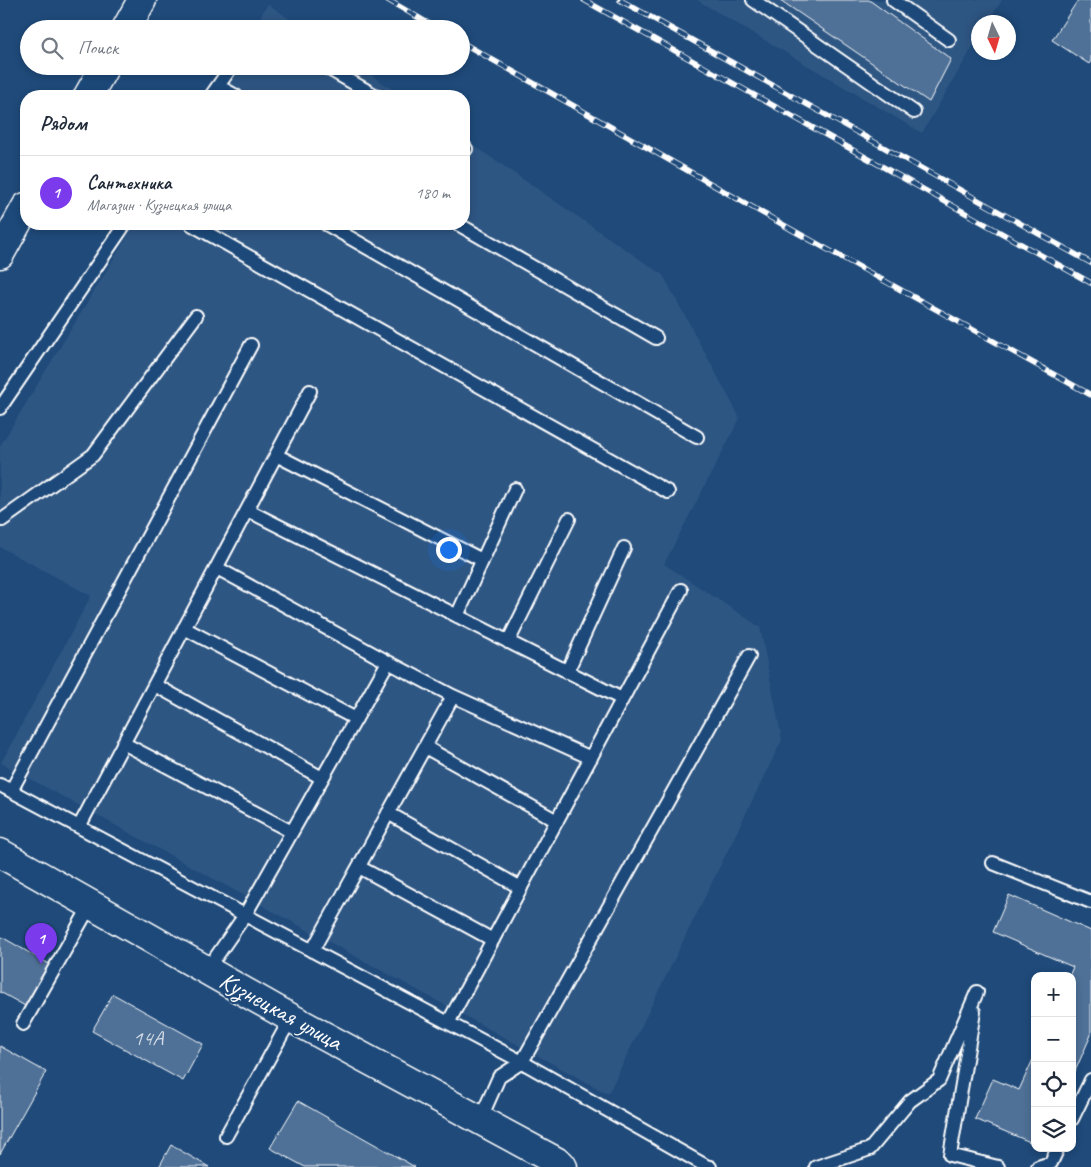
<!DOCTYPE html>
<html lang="ru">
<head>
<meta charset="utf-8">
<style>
  body { margin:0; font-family:Caveat,sans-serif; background:#f2f2f3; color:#1f2937 }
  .controls { position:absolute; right:15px; bottom:15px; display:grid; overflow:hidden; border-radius:10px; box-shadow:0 2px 8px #0003 }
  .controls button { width:45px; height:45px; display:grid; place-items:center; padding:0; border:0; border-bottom:1px solid #e0e1e3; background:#fff; color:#1f2937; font:25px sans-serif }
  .compass { position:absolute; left:971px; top:15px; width:45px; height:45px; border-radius:50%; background:#fff; box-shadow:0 2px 8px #0003; rotate:175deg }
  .you { position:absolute; left:448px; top:549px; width:18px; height:18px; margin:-12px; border:4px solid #fff; border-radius:50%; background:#1a73e8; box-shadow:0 0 0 8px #1a73e833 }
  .badge { display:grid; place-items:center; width:32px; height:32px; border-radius:50%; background:#7c3aed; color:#fff; font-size:16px; font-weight:700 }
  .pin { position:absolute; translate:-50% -41px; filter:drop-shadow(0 1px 2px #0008) }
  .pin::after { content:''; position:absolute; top:26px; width:18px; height:15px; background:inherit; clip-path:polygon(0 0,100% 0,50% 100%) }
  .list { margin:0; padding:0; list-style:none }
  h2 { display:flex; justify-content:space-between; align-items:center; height:65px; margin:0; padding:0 20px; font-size:21px }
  h2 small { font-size:16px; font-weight:400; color:#747a83 }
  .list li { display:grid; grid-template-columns:32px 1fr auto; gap:15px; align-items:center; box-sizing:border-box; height:75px; padding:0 20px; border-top:1px solid #e0e1e3 }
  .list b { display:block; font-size:19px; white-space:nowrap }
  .list p { margin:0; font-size:16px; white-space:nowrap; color:#747a83 }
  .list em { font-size:16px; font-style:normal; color:#747a83 }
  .icon { flex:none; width:28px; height:28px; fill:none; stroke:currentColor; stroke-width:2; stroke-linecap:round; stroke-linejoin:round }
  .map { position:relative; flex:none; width:1091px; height:1167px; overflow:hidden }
  .search { position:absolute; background:#fff; box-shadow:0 2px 8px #0003; left:20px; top:20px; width:450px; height:55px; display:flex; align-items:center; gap:12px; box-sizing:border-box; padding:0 18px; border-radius:28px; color:#747a83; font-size:19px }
  .panel { position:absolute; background:#fff; box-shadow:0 2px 8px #0003; left:20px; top:90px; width:450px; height:140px; border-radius:20px }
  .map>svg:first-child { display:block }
  .built { fill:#2e5683 }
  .building { fill:#507197; stroke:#fff }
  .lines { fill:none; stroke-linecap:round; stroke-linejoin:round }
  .lane-casing { stroke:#fff; stroke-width:16 }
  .secondary-casing { stroke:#fff; stroke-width:31 }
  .lane { stroke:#1f4a7a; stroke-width:12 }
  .secondary { stroke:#1f4a7a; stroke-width:28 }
  .rail-casing { stroke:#fff; stroke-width:5.5 }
  .rail { stroke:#1f4a7a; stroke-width:4; stroke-dasharray:11; stroke-linecap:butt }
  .labels { text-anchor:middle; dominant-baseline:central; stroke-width:4; stroke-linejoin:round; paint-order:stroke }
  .number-label { font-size:22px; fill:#d3dce5 }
  .street-label { font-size:25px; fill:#fff; stroke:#1f4a7a }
</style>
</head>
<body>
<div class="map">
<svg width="1091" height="1167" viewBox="0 0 1091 1167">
  <rect width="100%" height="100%" fill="#1f4a7a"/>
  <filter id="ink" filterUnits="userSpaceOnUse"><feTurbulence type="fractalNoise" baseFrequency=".02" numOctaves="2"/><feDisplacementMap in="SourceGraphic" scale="10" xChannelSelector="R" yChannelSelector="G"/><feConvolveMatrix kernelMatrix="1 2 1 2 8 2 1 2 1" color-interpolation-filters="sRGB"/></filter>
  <g filter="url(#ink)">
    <path class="built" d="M697,0H1002L988,22H978V38L922,133Z
      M268,4L304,29H253Z
      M230,66H358L402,96H212Z
      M464,139L663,275L740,418L664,564L760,627L782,740L608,1094L1,763L91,596L0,547V446L135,224H464Z"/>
    <path class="building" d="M780,0H869L951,59L929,102Z
      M1078,0H1091V61L1089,64L1052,40Z
      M1009,895L1091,931V1035L1072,1078V976H1069L1073,967L993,932Z
      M0,936L51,965L27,1007L0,992Z
      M113,994L203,1044L183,1081L92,1031Z
      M0,1046L46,1072L0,1154Z
      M1035,1055V1144L975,1119L993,1079L1019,1090Z
      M298,1101L415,1167H305L270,1148Z
      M171,1145L209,1167H159Z"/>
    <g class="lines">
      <g class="lane-casing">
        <path id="lane" d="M753,0L914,112
          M893,0L949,40
          M257,29H259
          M324,66L376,96
          M218,86L236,96
          M211,96L232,66
          M464,147L466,149
          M191,224L668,492
          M326,224L697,437
          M458,224L656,338
          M0,408L125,224
          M276,455L482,560
          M247,510L622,699
          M0,519L2,520L93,455L196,316
          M217,568L388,662L453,696L591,758
          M457,616L515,489
          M184,628L356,719
          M508,642L569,519
          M567,672L624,548
          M155,685L322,778
          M123,743L292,832
          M425,747L557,821
          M0,785L522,1062L749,656
          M11,791L251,345
          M388,813L521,888
          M79,827L310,391
          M993,863L1091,902
          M359,867L493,940
          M312,951L453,696
          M207,970L245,915L388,662
          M974,1012L950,1155L998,1167
          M448,1023L681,590
          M23,1024L91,904
          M1072,1119L1091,1080
          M480,1120L499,1077L522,1062L706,1166L710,1167
          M226,1136L291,1018
          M816,1167L870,1149L910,1101L939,1080L977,992
          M1038,1167L1051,1163L1058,1148"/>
      </g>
      <g class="secondary-casing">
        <path id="secondary" d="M126,29L142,0
          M88,96L105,66
          M0,254L26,207
          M0,853L291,1018L561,1164L563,1167"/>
      </g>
      <use href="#lane" class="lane"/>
      <use href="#secondary" class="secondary"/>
      <g class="rail-casing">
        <path id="rail" d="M388,0L438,29
          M584,0L1091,283
          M620,0L1091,263
          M461,42L796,232L1091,395"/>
      </g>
      <use href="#rail" class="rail"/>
    </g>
  </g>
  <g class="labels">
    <g class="number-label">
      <text x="148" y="1038">14А</text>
    </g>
    <g class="street-label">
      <text transform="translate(281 1011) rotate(29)">Кузнецкая улица</text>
    </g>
  </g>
</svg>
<div class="controls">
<button>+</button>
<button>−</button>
<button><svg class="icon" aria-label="locate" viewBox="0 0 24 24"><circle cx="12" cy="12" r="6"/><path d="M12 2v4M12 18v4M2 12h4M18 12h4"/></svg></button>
<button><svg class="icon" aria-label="layers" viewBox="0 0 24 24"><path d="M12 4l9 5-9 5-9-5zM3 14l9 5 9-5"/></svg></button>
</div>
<svg class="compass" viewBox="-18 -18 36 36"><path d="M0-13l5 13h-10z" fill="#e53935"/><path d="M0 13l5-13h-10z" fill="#747a83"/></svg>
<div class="you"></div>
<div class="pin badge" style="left:41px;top:964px">1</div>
<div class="search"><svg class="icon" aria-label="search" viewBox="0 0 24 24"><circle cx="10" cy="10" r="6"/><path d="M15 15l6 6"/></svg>Поиск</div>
<section class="panel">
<h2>Рядом<small></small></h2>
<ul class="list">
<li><span class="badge">1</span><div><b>Сантехника</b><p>Магазин · Кузнецкая улица</p></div><em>180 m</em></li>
</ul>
</section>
</div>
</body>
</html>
